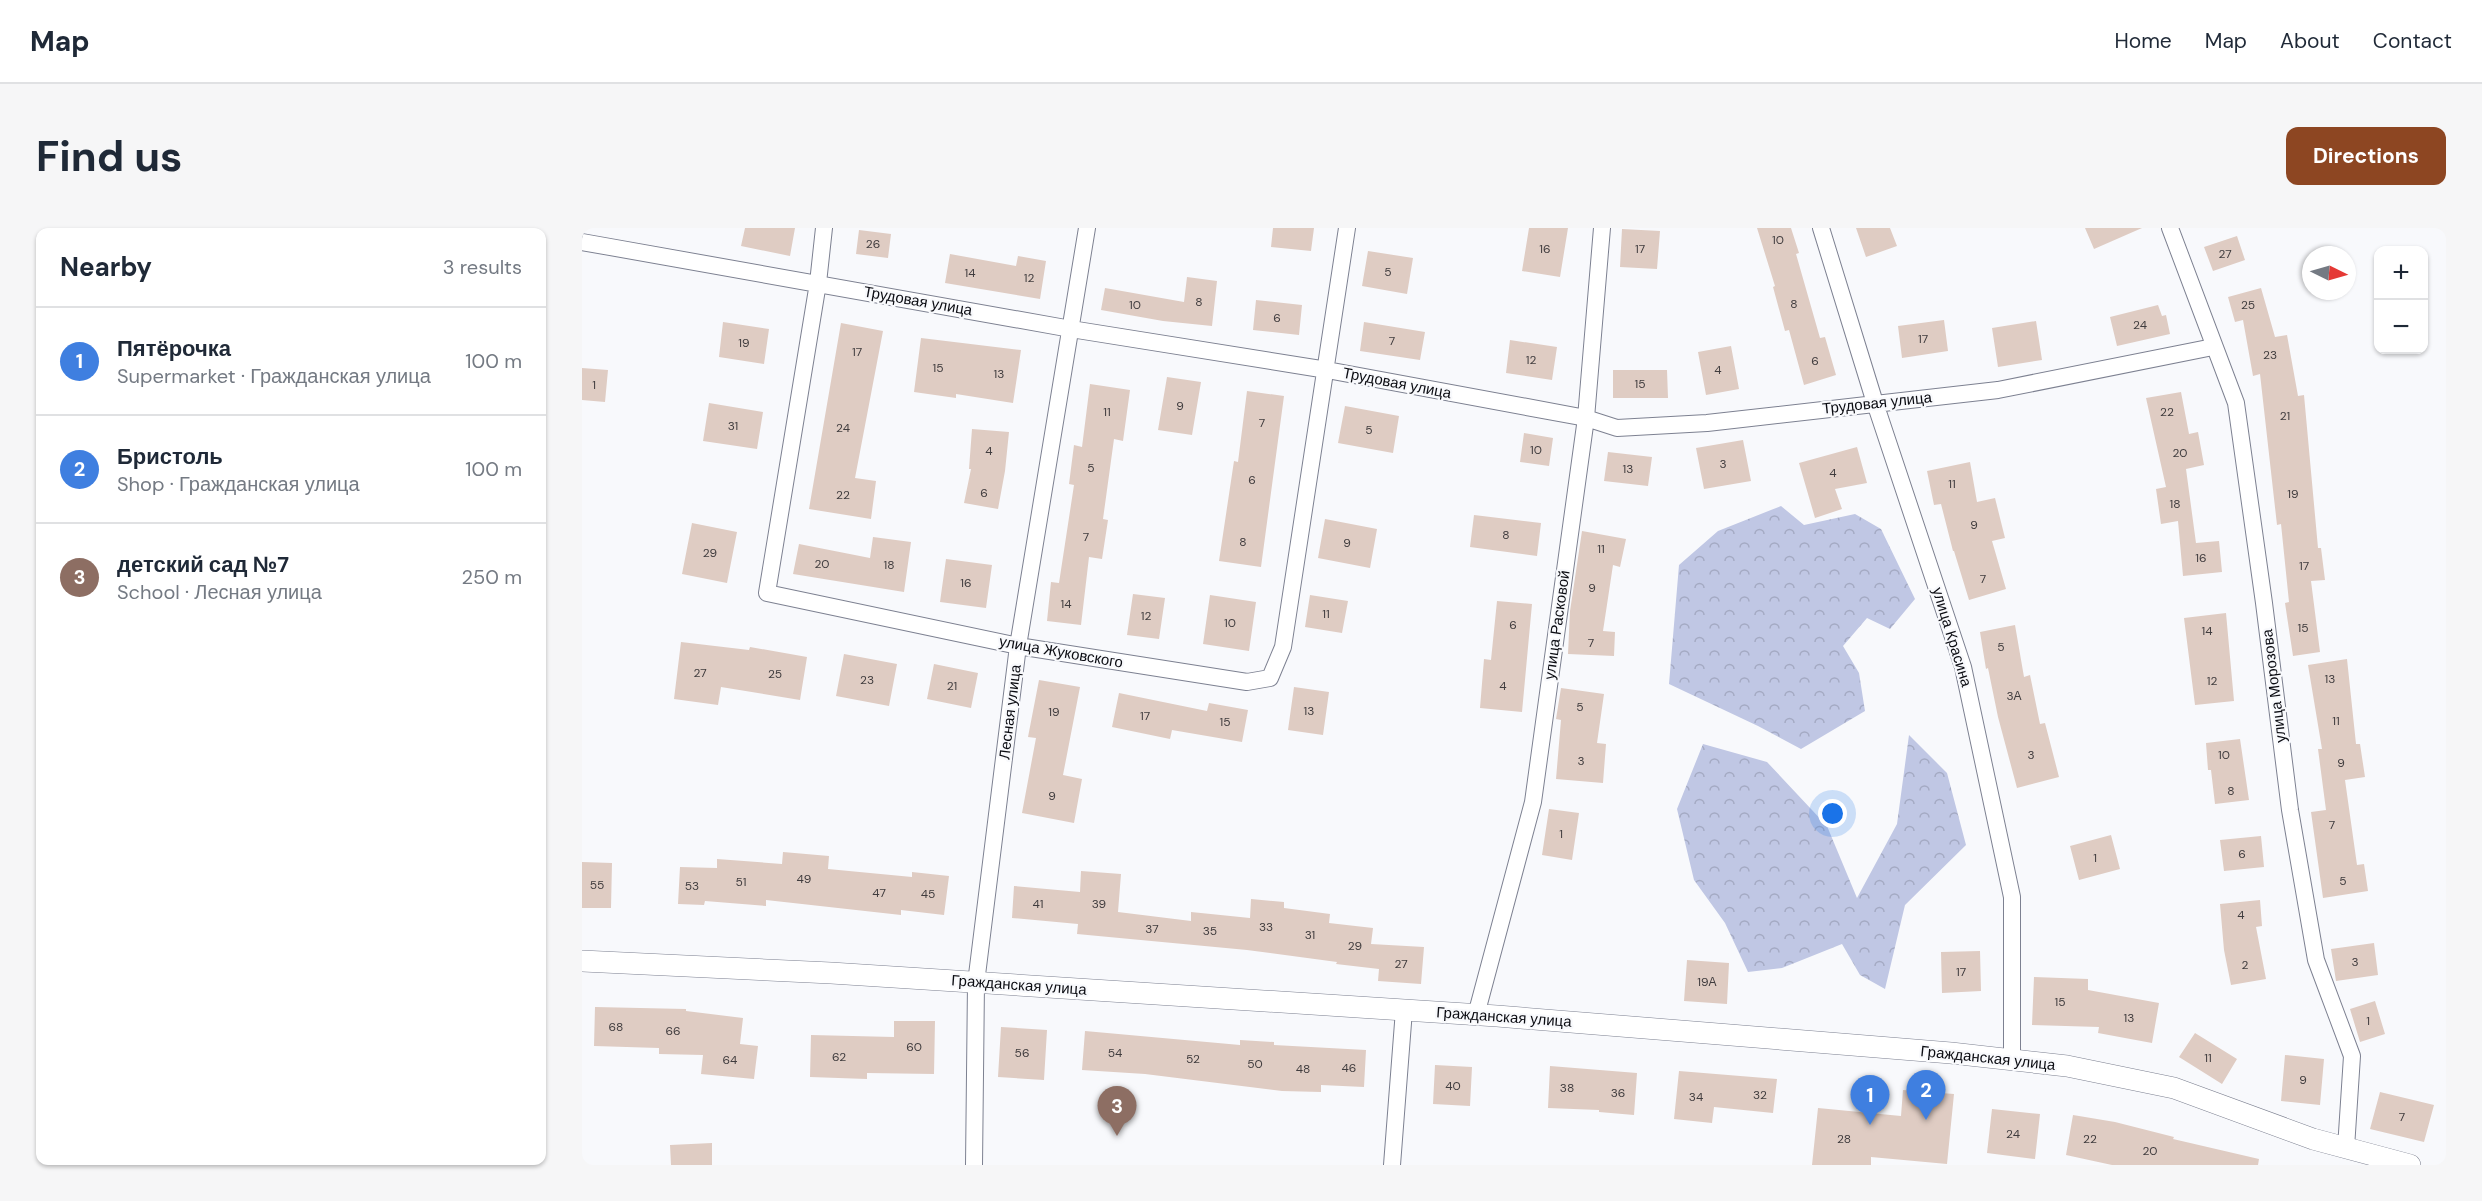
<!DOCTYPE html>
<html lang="en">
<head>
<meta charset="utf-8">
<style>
  body { margin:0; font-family:"DM Sans",sans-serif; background:#f6f6f7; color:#1f2937 }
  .controls { position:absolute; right:18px; top:18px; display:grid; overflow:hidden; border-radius:12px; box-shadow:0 2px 4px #0004 }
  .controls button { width:54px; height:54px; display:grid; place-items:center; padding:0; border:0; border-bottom:2px solid #e0e1e3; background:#fff; color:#1f2937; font:30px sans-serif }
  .compass { position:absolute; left:1720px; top:18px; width:54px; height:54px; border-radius:50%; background:#fff; box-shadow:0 2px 4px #0004; rotate:95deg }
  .you { position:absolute; left:1251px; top:586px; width:21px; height:21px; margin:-15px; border:4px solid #fff; border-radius:50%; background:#1a73e8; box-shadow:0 0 0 9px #1a73e833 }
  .badge { display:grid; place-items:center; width:39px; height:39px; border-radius:50%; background:#8d4622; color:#fff; font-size:20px; font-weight:700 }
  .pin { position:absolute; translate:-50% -50px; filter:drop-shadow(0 2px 3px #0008) }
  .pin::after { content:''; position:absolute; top:32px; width:21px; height:18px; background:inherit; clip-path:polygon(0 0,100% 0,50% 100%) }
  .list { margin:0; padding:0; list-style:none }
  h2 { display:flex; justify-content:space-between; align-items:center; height:78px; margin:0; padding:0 24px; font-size:26px }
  h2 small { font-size:20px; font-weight:400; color:#747a83 }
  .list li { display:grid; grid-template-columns:39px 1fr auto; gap:18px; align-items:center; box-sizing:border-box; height:108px; padding:0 24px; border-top:2px solid #e0e1e3 }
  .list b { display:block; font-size:22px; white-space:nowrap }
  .list p { margin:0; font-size:20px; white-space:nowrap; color:#747a83 }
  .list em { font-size:20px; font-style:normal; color:#747a83 }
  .map { position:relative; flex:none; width:1864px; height:937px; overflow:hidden; border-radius:12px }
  header { display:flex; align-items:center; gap:36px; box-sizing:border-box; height:84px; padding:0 30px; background:#fff; border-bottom:2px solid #e0e1e3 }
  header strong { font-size:28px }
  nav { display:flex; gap:33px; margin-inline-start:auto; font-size:21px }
  .intro { display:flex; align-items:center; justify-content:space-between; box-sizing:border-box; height:144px; padding:0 36px }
  h1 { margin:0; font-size:42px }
  .button { padding:15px 27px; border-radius:12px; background:#8d4622; color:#fff; font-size:21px; font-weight:700 }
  main { display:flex; gap:36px; padding:0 36px }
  aside { flex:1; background:#fff; border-radius:12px; box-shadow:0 2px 4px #0004 }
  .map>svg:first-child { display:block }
  .forest { fill:url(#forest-crowns) }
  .building { fill:#dfccc3 }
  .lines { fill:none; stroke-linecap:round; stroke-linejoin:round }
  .minor-casing { stroke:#7d8191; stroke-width:18 }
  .tertiary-casing { stroke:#7d8191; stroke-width:22 }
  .minor { stroke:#fff; stroke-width:16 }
  .tertiary { stroke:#fff; stroke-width:21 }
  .labels { text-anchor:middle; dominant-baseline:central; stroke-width:4.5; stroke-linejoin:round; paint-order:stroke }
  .number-label { font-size:12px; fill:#403c3e }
  .street-label { font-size:15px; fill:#0b0c12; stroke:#f8f9fc }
</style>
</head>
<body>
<header>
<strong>Map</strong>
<nav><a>Home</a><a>Map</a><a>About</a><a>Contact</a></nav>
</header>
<div class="intro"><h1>Find us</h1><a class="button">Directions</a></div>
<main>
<aside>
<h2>Nearby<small>3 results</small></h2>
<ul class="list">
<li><span class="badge" style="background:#3f7fe0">1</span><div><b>Пятёрочка</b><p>Supermarket · Гражданская улица</p></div><em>100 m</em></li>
<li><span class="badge" style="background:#3f7fe0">2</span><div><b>Бристоль</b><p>Shop · Гражданская улица</p></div><em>100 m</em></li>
<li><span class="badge" style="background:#8d6e63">3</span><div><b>детский сад №7</b><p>School · Лесная улица</p></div><em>250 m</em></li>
</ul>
</aside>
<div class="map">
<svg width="1864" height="937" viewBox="0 0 1864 937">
  <defs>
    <pattern id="forest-crowns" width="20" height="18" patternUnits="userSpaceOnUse" patternTransform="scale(1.5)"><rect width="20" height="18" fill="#c0c7e4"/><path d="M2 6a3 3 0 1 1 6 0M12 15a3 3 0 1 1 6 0" fill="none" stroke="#a4aac3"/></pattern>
  </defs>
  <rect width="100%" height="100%" fill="#f8f9fc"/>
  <path class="forest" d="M1199,278L1222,297L1273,286L1299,301L1333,371L1308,401L1285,390L1261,418L1277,445L1283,483L1219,521L1176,498L1087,456L1097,337L1136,303Z
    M1327,507L1365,545L1384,617L1323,677L1303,761L1278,747L1260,716L1200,740L1166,744L1143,695L1112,652L1095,581L1121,516L1185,534L1245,598L1275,670L1315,596Z"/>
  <path class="building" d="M163,0H213L208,28L159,18Z
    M691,0H732L729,23L689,19Z
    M947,0H986L978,49L940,43Z
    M1175,0H1209L1217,25L1214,26L1238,110L1243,109L1254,147L1222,157L1207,102L1203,103L1191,59L1193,58Z
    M1274,0H1308L1315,18L1284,29Z
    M1503,0H1560L1512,21Z
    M1040,1L1078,3L1075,41L1038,39Z
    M277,2L309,6L306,30L274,26Z
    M1655,8L1663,32L1631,43L1622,19Z
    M786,23L831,30L825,66L780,58Z
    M368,26L434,38L436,28L464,33L458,71L363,55Z
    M605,49L635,53L630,98L581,93L519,82L523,60L602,74Z
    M1679,60L1693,109L1705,107L1716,168L1722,167L1736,320H1739L1743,352L1729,353L1738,424L1711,428L1703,375L1707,374L1699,296L1695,297L1678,146L1671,148L1661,92L1653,94L1646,69Z
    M674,72L720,77L717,107L671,102Z
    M1576,77L1580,88L1584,87L1588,106L1535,118L1528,89Z
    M1362,92L1366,123L1320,130L1316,98Z
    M1454,93L1460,132L1416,139L1410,100Z
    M141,94L187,101L182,136L137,129Z
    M782,94L843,104L838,132L778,123Z
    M259,95L301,103L273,250L294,253L289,291L227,281Z
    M339,110L439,122L431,175L374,166V170L332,164Z
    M928,112L975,119L970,152L924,145Z
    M1149,118L1157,161L1124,167L1116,124Z
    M0,140L26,142L23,174L0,172Z
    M1031,142H1085L1086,170H1031Z
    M585,149L619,154L610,207L576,202Z
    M508,156L548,162L541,213L532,211L521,291L526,292L520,331L507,329L499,397L465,393L469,354L477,355L492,257L487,256L492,217L500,219Z
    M665,163L702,168L679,339L637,333L652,233L656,234Z
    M1599,164L1607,206L1616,204L1622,237L1604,241L1614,315L1637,313L1640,344L1601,348L1596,293L1579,296L1574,261L1584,259L1564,170Z
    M127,175L181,184L175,221L121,213Z
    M763,178L817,188L811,225L756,215Z
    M390,201L427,204L423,243L416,281L382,275L389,241H387Z
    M942,205L971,210L967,238L938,234Z
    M1161,212L1169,253L1122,261L1114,220Z
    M1275,219L1285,255L1253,261L1260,281L1233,290L1217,235Z
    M1026,224L1070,229L1066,258L1022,253Z
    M1388,234L1395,274L1413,270L1423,310L1410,313L1424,361L1387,372L1372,323H1371L1359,276L1352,277L1345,243Z
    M892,287L959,295L955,328L888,319Z
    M743,291L795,301L788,340L736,330Z
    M110,295L155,304L145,355L100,346Z
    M1000,303L1044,311L1038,339L1031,337L1021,403L1033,404L1032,428L986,426L988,383Z
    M291,309L329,314L322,364L211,346L217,316L288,330Z
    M364,331L410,337L404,380L358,374Z
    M551,366L583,370L577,411L545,407Z
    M628,367L674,374L667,423L621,416Z
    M728,367L766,373L760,405L723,399Z
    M915,373L950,376L940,484L898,480L902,431L909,432Z
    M1644,385L1652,473L1613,477L1602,390Z
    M1433,397L1442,449L1448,447L1458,496L1463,495L1477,549L1435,560L1416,489L1406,440L1404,441L1398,404Z
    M99,414L167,422L168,419L225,429L218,472L139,459L136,477L92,471Z
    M262,426L315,436L307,478L254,468Z
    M1765,431L1774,516H1778L1783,549L1763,552L1775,637L1782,636L1786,663L1741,670L1729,584L1744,582L1736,521H1740L1726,437Z
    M352,436L396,445L389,480L345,471Z
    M457,452L498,459L481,547L500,551L492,595L440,585L454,510L446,509Z
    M712,459L747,464L741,507L706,502Z
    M979,460L1022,466L1015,515L1024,516L1021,555L974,551L979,492L974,491Z
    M537,465L625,483L627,475L666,482L660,514L590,502L588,511L530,499Z
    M1658,511L1667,572L1633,576L1629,542H1626L1624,515Z
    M967,581L997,585L990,632L960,627Z
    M1529,607L1538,641L1497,652L1488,618Z
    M1679,608L1682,639L1642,643L1638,612Z
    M201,624L247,628L246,641L330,649V644L367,648L362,687L319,682V687L184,672V678L123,673L122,677L96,676L98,639L135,640V631L200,636Z
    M0,634L30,635L29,680H0Z
    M499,643L539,646L536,684L609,693V684L668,690L669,671L702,674V680L748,686L747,695L791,700L789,716L842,719L839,756L796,753L797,741L754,736L755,734L665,722L495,706L496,696L430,690L432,658L498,664Z
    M1678,672L1680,698L1674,699L1684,751L1649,757L1642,722L1638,676Z
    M1792,715L1796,747L1754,753L1749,721Z
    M1398,723L1399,763L1360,765L1359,724Z
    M1105,732L1147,735L1145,776L1102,773Z
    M1452,749L1506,751V762L1577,775L1570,815L1516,805L1517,799L1450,797Z
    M1793,773L1803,806L1778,814L1768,781Z
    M13,779L104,781V783L161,790L158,816L176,818L172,851L119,846L121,827L77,826V820L12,818Z
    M312,793H353L352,846L285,845V851L228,849L229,807L312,809Z
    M419,799L465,802L462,852L416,849Z
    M503,803L658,817V812L692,814V817L784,822L782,859L739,857V864L700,863L563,846L500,842Z
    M1613,805L1655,831L1640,856L1597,829Z
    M1703,827L1742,831L1738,877L1699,873Z
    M853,837L890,839L888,878L851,876Z
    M968,838L1055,845L1052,887L1017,884V882L966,880Z
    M1097,843L1195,851L1191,885L1132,879L1130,895L1092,891Z
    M1321,862L1372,866L1365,936L1289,929V937H1230L1236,880L1319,888Z
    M1798,864L1852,877L1842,914L1788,901Z
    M1410,881L1458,886L1453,931L1405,925Z
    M1491,887L1533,894L1592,909L1591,911L1677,931L1676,937H1530L1484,927Z
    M130,915V937H89L88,917Z"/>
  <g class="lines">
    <g class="minor-casing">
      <path id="minor" d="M242,0L236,55L185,365L436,418L665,454L688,450L701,419L765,0
        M1239,0L1293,175L1381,439L1430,669V832
        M1588,0L1654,175L1682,375L1708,582L1734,732L1770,828L1764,920
        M0,14L489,101L745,142L1004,190L1035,200L1125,195L1416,162L1631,119
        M894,787L951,574L1004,190L1020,0
        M392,937L394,755L436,418L505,0
        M810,937L822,782"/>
    </g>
    <g class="tertiary-casing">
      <path id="tertiary" d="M0,733L249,745L915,788L1369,825L1485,838L1592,860L1731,911L1828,937"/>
    </g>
    <use href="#minor" class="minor"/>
    <use href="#tertiary" class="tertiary"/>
  </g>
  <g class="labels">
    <g class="number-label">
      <text x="1196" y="12">10</text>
      <text x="291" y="16">26</text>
      <text x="963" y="21">16</text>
      <text x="1058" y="21">17</text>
      <text x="1643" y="26">27</text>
      <text x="806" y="44">5</text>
      <text x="388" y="45">14</text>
      <text x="447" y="50">12</text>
      <text x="617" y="74">8</text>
      <text x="1212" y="76">8</text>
      <text x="553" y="77">10</text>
      <text x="1666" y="77">25</text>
      <text x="695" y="90">6</text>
      <text x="1558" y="97">24</text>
      <text x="1341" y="111">17</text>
      <text x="810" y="113">7</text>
      <text x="162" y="115">19</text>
      <text x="275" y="124">17</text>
      <text x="1688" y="127">23</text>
      <text x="949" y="132">12</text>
      <text x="1233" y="133">6</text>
      <text x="356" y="140">15</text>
      <text x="1136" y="142">4</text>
      <text x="417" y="146">13</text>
      <text x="1058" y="156">15</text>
      <text x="12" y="157">1</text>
      <text x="598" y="178">9</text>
      <text x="525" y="184">11</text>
      <text x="1585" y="184">22</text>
      <text x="1703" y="188">21</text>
      <text x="680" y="195">7</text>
      <text x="151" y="198">31</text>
      <text x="261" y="200">24</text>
      <text x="787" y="202">5</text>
      <text x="954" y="222">10</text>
      <text x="407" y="223">4</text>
      <text x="1598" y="225">20</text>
      <text x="1141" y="236">3</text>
      <text x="509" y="240">5</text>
      <text x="1046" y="241">13</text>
      <text x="1251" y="245">4</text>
      <text x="670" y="252">6</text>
      <text x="1370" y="256">11</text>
      <text x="402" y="265">6</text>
      <text x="1711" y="266">19</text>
      <text x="261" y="267">22</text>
      <text x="1593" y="276">18</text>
      <text x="1392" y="297">9</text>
      <text x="924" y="307">8</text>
      <text x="504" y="309">7</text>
      <text x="661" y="314">8</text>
      <text x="765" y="315">9</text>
      <text x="1019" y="321">11</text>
      <text x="128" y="325">29</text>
      <text x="1619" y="330">16</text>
      <text x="240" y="336">20</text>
      <text x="307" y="337">18</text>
      <text x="1722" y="338">17</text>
      <text x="1401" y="351">7</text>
      <text x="384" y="355">16</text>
      <text x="1010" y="360">9</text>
      <text x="484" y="376">14</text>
      <text x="744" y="386">11</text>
      <text x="564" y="388">12</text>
      <text x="648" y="395">10</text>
      <text x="931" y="397">6</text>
      <text x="1721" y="400">15</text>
      <text x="1625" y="403">14</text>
      <text x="1009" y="415">7</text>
      <text x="1419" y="419">5</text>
      <text x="118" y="445">27</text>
      <text x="193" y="446">25</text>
      <text x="1748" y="451">13</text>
      <text x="285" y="452">23</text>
      <text x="1630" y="453">12</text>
      <text x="370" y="458">21</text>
      <text x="921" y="458">4</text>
      <text x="1432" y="468">3А</text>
      <text x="998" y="479">5</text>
      <text x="727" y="483">13</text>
      <text x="472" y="484">19</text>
      <text x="563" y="488">17</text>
      <text x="1754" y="493">11</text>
      <text x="643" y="494">15</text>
      <text x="1449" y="527">3</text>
      <text x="1642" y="527">10</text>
      <text x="999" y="533">3</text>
      <text x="1759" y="535">9</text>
      <text x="1649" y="563">8</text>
      <text x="470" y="568">9</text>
      <text x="1750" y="597">7</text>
      <text x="979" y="606">1</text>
      <text x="1660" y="626">6</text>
      <text x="1513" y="630">1</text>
      <text x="222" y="651">49</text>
      <text x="1761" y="653">5</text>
      <text x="159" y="654">51</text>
      <text x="15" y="657">55</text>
      <text x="110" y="658">53</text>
      <text x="297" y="665">47</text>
      <text x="346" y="666">45</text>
      <text x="456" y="676">41</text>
      <text x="517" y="676">39</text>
      <text x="1659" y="687">4</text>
      <text x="684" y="699">33</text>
      <text x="570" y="701">37</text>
      <text x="628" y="703">35</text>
      <text x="728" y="707">31</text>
      <text x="773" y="718">29</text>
      <text x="1773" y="734">3</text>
      <text x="819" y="736">27</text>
      <text x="1663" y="737">2</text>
      <text x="1379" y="744">17</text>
      <text x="1125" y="754">19А</text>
      <text x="1478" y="774">15</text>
      <text x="1547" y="790">13</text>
      <text x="1786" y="793">1</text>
      <text x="34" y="799">68</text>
      <text x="91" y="803">66</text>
      <text x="332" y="819">60</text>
      <text x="440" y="825">56</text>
      <text x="533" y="825">54</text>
      <text x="257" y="829">62</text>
      <text x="1626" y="830">11</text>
      <text x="611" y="831">52</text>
      <text x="148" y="832">64</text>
      <text x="673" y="836">50</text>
      <text x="767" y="840">46</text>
      <text x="721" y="841">48</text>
      <text x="1721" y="852">9</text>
      <text x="871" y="858">40</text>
      <text x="985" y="860">38</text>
      <text x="1036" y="865">36</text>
      <text x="1178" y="867">32</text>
      <text x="1114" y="869">34</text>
      <text x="1820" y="889">7</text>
      <text x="1431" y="906">24</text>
      <text x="1262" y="911">28</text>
      <text x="1508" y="911">22</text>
      <text x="1568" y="923">20</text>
    </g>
    <g class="street-label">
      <text transform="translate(336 73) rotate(10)">Трудовая улица</text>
      <text transform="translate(815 155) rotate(11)">Трудовая улица</text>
      <text transform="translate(1295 175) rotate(-6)">Трудовая улица</text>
      <text transform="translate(975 397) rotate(-82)">улица Расковой</text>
      <text transform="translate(1370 409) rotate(73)">улица Красина</text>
      <text transform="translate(479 424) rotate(10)">улица Жуковского</text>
      <text transform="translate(1692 458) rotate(-97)">улица Морозова</text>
      <text transform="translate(428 484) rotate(-83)">Лесная улица</text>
      <text transform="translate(437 757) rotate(4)">Гражданская улица</text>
      <text transform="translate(922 789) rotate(4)">Гражданская улица</text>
      <text transform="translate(1406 830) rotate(6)">Гражданская улица</text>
    </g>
  </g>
</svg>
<div class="controls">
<button>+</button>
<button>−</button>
</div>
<svg class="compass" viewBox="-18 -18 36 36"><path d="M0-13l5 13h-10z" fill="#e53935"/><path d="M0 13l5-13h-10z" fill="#747a83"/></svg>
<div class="you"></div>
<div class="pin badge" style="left:1288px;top:897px;background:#3f7fe0">1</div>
<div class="pin badge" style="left:1344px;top:892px;background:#3f7fe0">2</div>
<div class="pin badge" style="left:535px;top:908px;background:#8d6e63">3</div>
</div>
</main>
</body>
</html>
